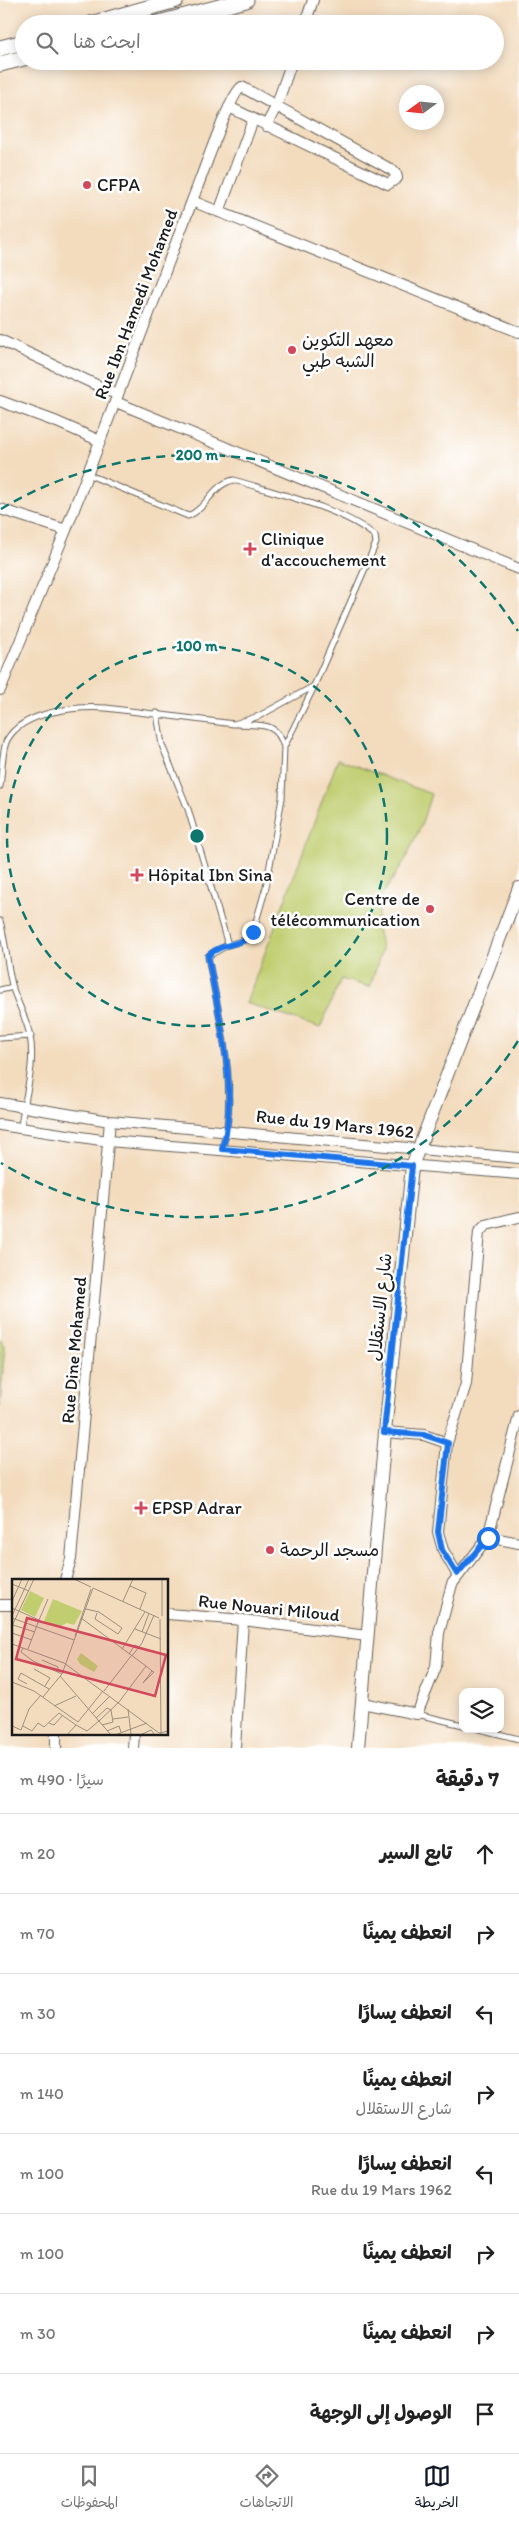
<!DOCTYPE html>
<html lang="ar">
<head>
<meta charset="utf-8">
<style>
  body { margin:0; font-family:Itim,"Playpen Sans Arabic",sans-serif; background:#f2f2f2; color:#222; direction:rtl }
  .controls { position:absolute; right:15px; bottom:15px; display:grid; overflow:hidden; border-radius:10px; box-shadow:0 2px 12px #0003 }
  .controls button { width:45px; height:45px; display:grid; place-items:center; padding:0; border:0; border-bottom:1px solid #e0e0e0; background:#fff; color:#222; font:25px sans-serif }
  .compass { position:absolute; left:399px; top:85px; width:45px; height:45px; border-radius:50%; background:#fff; box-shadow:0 2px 12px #0003; rotate:255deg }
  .stop { position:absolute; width:15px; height:15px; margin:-11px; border:4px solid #1a73e8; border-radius:50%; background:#fff }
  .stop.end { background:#1a73e8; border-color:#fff; box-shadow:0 1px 5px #0008 }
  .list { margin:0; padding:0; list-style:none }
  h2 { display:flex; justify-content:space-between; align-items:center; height:65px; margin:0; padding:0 20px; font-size:21px }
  h2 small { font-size:16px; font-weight:400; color:#767676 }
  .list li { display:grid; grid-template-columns:32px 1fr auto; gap:15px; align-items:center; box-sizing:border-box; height:80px; padding:0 20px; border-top:1px solid #e0e0e0 }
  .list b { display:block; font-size:19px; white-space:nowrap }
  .list p { margin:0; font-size:16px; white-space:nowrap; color:#767676 }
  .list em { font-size:16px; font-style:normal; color:#767676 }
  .icon { flex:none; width:28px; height:28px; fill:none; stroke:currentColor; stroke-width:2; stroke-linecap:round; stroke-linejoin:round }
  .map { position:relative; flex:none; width:519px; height:1748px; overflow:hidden; direction:ltr }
  .search { position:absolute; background:#fff; box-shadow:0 2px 12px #0003; left:15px; right:15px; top:15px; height:55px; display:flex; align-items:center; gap:12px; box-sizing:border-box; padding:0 18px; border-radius:28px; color:#767676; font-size:19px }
  .sheet { height:705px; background:#fff }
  nav { display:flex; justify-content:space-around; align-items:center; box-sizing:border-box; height:70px; border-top:1px solid #e0e0e0; background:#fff; font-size:14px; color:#767676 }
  nav a { display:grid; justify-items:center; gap:2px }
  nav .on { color:#111827 }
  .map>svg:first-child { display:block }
  .green { fill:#c0ce70; stroke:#6e7546 }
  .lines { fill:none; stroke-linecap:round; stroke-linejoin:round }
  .service-casing { stroke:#675f55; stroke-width:7 }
  .minor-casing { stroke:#675f55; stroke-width:12 }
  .tertiary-casing { stroke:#675f55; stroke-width:14 }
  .primary-casing { stroke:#675f55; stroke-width:17 }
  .service { stroke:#fff; stroke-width:5 }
  .minor { stroke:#fff; stroke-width:10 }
  .tertiary { stroke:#fff; stroke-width:12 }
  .primary { stroke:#fff; stroke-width:15 }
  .route { stroke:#1a73e8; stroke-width:6 }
  .ring { fill:none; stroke:#0f766e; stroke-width:2.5; stroke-dasharray:9 6 }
  .poi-dot { fill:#d1495b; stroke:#fff; stroke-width:2 }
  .labels { text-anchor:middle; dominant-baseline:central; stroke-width:5; stroke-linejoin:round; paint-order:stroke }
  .poi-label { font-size:18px; fill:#1c1c1c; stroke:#fff; text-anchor:start }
  .street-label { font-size:18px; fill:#1c1c1c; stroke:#fff }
  .inset-road { fill:none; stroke:#9d8f7d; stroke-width:1 }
  .view { fill:#d1495b; fill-opacity:0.15; stroke:#d1495b; stroke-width:2.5 }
  .inset-edge { fill:none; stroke:#1c1c1c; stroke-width:2.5 }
  .centre { fill:#0f766e; stroke:#fff; stroke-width:2.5 }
  .ring-label { font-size:15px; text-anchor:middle; font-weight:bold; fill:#0f766e; stroke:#fff; stroke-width:5; stroke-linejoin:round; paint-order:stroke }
</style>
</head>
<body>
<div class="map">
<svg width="519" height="1748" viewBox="0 0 519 1748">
  <rect width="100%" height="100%" fill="#fff"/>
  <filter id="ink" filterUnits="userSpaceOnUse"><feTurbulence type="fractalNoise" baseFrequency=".02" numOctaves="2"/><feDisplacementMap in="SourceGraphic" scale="10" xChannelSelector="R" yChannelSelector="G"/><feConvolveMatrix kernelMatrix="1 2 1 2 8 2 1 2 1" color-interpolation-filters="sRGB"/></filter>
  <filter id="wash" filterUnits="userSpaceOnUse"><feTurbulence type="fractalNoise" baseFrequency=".0096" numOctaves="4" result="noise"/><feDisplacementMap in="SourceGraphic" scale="20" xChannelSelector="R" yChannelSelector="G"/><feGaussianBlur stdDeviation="1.12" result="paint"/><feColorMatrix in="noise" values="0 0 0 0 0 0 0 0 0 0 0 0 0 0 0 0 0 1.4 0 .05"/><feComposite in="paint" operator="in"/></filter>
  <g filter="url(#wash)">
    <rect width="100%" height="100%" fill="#f3dcbe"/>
    <path class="green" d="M338,759L431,794L421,826L405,860L379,900L377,929L382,949L370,987L341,979L320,1028L246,1003Z
      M0,1339L5,1345L0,1406Z"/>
  </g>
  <g filter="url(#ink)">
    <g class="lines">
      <g class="service-casing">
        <path id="service" d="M157,713L162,745L188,809L228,945
          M237,724C261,726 277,721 284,747
          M0,786C2,775 2,749 7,740C23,711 77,706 106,708L234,724L259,716L314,686L376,543L375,536C343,508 275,493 234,480C212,484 208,508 188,516L87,474
          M0,921C6,943 7,967 13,989C18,1004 27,1020 30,1036C36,1066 24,1098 21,1127
          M0,990L13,987
          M0,1038L31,1036
          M222,1149C240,1093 218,1013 208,956L228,945L248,939L253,932L266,887L282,798L284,747L314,687
          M417,1714L463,1725
          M479,1729L519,1739"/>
      </g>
      <g class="minor-casing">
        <path id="minor" d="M305,24L313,0
          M266,126L276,107L292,61
          M192,201C199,184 231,91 242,87L392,170L396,174L397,178L388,184L229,107
          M219,212L253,120
          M0,340L118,395
          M0,401L57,422L100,441
          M116,402L519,569
          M0,509L66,530
          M0,690L66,530L192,201L519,332
          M0,1103L110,1121L519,1158
          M0,1125L108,1141L519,1174
          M385,1432L424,1435L447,1443L438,1532L443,1550L457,1574
          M447,1443L466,1384L479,1232L486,1225L519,1217
          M488,1537L519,1543
          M65,1580L71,1559L110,1121
          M0,1605H14
          M168,1614L243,1620L367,1636
          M362,1703L417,1714L436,1667L439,1633L452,1584L488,1537L519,1416
          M56,1734V1748
          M133,1748L134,1734
          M235,1748L243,1620"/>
      </g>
      <g class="tertiary-casing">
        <path id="tertiary" d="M358,1748L385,1432L412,1166L519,888"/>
      </g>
      <g class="primary-casing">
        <path id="primary" d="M91,24L176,0
          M155,24L246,0
          M0,48L24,42
          M0,64L24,58"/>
      </g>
      <use href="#service" class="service"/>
      <use href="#minor" class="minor"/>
      <use href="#tertiary" class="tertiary"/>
      <use href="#primary" class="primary"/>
    </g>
  </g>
  <g class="lines" filter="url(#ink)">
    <path class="route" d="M253,932C245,947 219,942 208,956C218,1014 240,1093 222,1149L412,1166L384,1432L424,1435L448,1443L438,1532L442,1550L457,1574L488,1538"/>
  </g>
  <g class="ring">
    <circle cx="197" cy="836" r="190"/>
    <path d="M518 1041A381 381 0 0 1 1 1163M1 509A381 381 0 0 1 518 631"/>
  </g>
  <g class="poi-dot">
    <circle cx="87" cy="185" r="5"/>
    <circle cx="292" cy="350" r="5"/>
    <path d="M247.5 541.5h5v5h5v5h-5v5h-5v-5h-5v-5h5z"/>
    <path d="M134.5 867.5h5v5h5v5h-5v5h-5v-5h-5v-5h5z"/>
    <circle cx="430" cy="909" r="5"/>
    <path d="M138.5 1500.5h5v5h5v5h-5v5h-5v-5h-5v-5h5z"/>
    <circle cx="270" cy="1550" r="5"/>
  </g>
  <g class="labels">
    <g class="poi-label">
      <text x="97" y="185">CFPA</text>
      <text x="302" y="340">معهد التكوين<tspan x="302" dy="21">الشبه طبي</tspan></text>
      <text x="261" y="539">Clinique<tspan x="261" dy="21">d'accouchement</tspan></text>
      <text x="148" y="875">Hôpital Ibn Sina</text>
      <text x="420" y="899" text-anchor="end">Centre de<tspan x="420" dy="21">télécommunication</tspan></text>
      <text x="152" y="1508">EPSP Adrar</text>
      <text x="280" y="1550">مسجد الرحمة</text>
    </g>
    <g class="street-label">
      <text transform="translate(136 304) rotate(-69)">Rue Ibn Hamedi Mohamed</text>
      <text transform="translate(335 1124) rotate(6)">Rue du 19 Mars 1962</text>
      <text transform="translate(380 1307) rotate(-84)">شارع الاستقلال</text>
      <text transform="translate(74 1350) rotate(-85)">Rue Dine Mohamed</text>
      <text transform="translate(269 1608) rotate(6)">Rue Nouari Miloud</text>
    </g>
  </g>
  <g transform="translate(12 1579)">
    <rect width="156" height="156" fill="#f3dcbe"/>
    <path d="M18,12L32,19L23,38L9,31ZM41,20L70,32L62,46L55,44L47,48L32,42ZM69,74L86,87L82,93L68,85L65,80Z" fill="#c0ce70"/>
    <path class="inset-road" d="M62,0L79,8M150,0V37M0,5L17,12M118,7L134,14L128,30M81,9L147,39M0,22L10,0M111,22L121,0M0,29L27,41L16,70M74,30L87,33L110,49L106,55L83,40L85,34M0,37L17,0M0,39L62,61M148,40L149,156M27,41L36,20M1,46L23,53M0,47L22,0M123,50L149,60M130,53L137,34M0,54L20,61M63,57L79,10M0,65L52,84L147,154L157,152M11,69L9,73L21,82L50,95M110,70L133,33M117,75L123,66L127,68M120,77L130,64L142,36M30,81L46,88V93M134,87L140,92L142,93L131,104L140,92M22,90L38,99L33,107M48,97L99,156M0,103L22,112L66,143L91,112M15,105L6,100L9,94L37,110M92,112L119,77M31,118L50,95L81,9M42,127L64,117M116,130L119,155M80,135L98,117M84,139L95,129L99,131L101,143L90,146M101,140L116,138M37,144L42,146L51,136M0,147L9,151L17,130L29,116M11,147L20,152L26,144L32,148L47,134L64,146M95,152L107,147L109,153M55,156L64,146L75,152L87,142L107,123L134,87L69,39M103,156L135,144M128,156L139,151L143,156"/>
    <path class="view" d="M15,39L154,76L143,117L4,80Z"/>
    <rect width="156" height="156" class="inset-edge"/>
  </g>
  <circle cx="197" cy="836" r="8" class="centre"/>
  <g class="ring-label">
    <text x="197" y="460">200 m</text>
    <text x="197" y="651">100 m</text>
  </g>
</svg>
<div class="controls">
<button><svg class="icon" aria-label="layers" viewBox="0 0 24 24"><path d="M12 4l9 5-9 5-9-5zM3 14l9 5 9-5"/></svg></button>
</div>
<svg class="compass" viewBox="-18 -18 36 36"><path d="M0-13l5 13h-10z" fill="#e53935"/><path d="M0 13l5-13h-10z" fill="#767676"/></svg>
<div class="stop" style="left:488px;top:1538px"></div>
<div class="stop end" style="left:253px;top:932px"></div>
<div class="search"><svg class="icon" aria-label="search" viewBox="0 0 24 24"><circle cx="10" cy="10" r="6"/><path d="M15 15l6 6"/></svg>ابحث هنا</div>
</div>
<section class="sheet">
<h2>7 دقيقة<small>سيرًا · 490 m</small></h2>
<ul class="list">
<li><svg class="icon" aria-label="ahead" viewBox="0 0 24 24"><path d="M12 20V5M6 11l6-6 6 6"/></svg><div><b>تابع السير</b></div><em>20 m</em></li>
<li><svg class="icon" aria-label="right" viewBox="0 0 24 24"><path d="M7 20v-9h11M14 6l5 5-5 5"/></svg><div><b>انعطف يمينًا</b></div><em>70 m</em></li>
<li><svg class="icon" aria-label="left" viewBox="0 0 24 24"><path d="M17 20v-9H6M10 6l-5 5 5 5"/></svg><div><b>انعطف يسارًا</b></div><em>30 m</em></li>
<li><svg class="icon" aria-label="right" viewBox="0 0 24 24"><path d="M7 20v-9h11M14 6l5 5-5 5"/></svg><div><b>انعطف يمينًا</b><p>شارع الاستقلال</p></div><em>140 m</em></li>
<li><svg class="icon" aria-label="left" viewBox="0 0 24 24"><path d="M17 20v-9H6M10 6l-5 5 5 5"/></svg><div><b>انعطف يسارًا</b><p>Rue du 19 Mars 1962</p></div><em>100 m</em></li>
<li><svg class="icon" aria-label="right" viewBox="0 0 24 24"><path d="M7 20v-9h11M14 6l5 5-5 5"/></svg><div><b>انعطف يمينًا</b></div><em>100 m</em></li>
<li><svg class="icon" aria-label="right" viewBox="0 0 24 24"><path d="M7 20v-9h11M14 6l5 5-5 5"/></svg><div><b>انعطف يمينًا</b></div><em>30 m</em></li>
<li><svg class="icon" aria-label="arrive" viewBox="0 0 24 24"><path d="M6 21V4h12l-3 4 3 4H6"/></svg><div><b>الوصول إلى الوجهة</b></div></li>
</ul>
</section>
<nav>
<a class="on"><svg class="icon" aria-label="map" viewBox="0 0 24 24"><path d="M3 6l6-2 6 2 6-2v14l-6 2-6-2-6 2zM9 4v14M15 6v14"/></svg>الخريطة</a>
<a><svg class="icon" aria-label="directions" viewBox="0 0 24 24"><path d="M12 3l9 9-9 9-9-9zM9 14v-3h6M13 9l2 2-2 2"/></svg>الاتجاهات</a>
<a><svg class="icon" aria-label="saved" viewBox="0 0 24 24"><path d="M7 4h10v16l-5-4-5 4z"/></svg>المحفوظات</a>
</nav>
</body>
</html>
